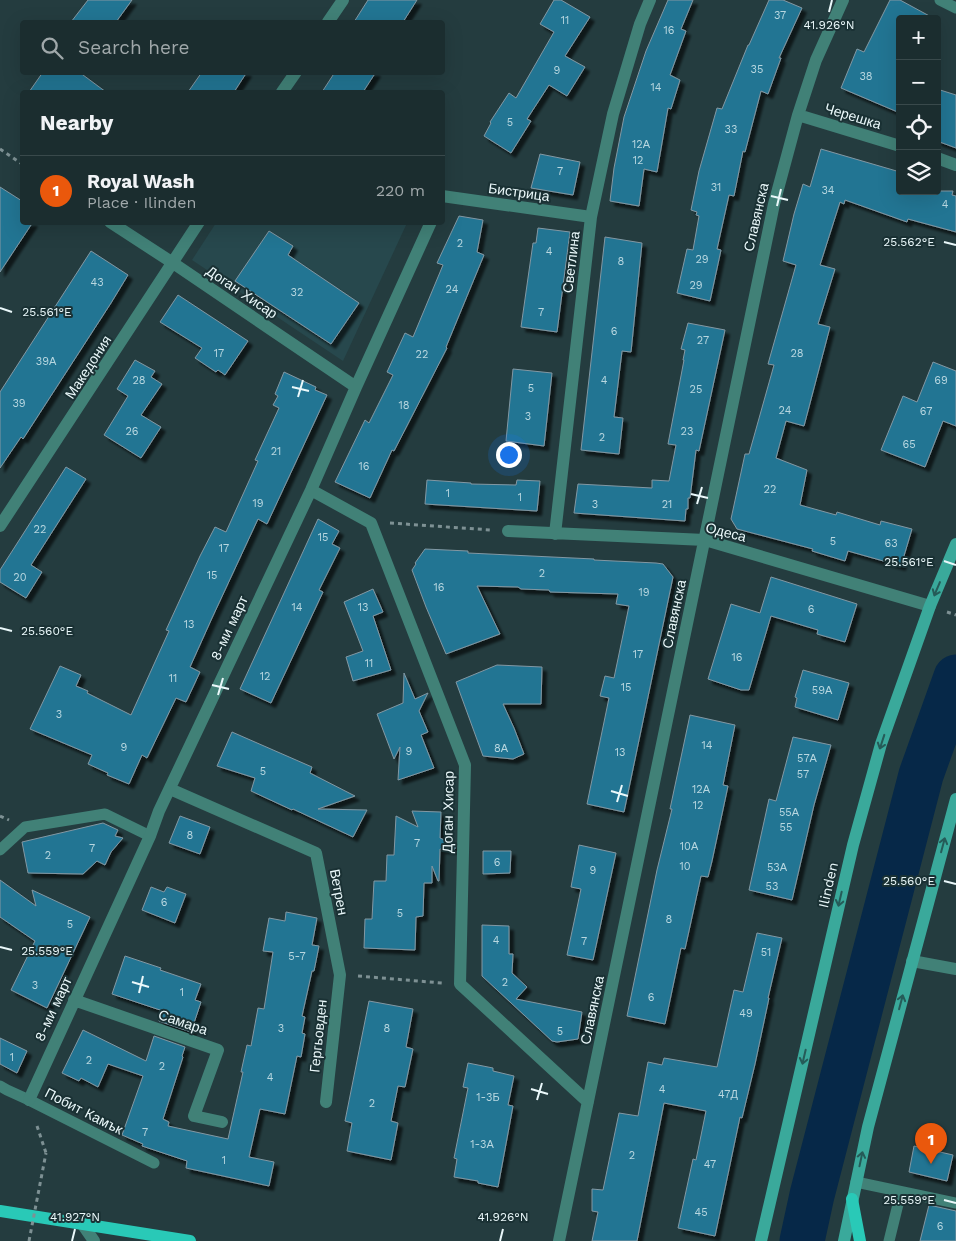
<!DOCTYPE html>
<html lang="en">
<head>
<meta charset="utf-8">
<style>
  body { margin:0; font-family:"Work Sans",sans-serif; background:#243537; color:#f1f3f6 }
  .controls { position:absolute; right:15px; top:15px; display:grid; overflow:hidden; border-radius:5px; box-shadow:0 5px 20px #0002 }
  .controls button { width:45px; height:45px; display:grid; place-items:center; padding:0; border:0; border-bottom:1px solid #39494b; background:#1b2d2f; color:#f1f3f6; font:25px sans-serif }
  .you { position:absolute; left:508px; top:454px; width:18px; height:18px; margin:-12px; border:4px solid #fff; border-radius:50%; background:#1a73e8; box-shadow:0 0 0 8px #1a73e833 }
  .badge { display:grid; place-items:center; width:32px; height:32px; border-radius:50%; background:#ea580c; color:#fff; font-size:16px; font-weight:700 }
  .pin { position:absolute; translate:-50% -41px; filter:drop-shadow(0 1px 2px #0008) }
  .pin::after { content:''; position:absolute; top:26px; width:18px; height:15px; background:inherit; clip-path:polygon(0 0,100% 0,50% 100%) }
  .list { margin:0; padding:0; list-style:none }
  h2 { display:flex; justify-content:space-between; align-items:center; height:65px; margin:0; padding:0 20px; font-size:21px }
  h2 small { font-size:16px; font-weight:400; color:#a0a8aa }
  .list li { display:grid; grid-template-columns:32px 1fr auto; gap:15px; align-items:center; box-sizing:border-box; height:70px; padding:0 20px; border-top:1px solid #39494b }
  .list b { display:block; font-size:19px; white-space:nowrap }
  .list p { margin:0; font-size:16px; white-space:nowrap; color:#a0a8aa }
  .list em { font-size:16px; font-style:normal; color:#a0a8aa }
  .icon { flex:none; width:28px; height:28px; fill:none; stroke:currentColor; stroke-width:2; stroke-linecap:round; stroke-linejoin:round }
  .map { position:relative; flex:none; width:956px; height:1241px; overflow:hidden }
  .search { position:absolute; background:#1b2d2f; box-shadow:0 5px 20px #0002; left:20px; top:20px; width:425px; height:55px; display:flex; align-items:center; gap:12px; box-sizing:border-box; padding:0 18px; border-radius:5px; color:#a0a8aa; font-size:19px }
  .panel { position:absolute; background:#1b2d2f; box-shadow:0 5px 20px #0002; left:20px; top:90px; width:425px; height:135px; border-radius:5px }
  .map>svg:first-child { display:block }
  .built { fill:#27484d }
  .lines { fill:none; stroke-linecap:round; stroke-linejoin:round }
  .river { stroke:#062848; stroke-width:45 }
  .building { fill:#247493; stroke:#8298a3; filter:url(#shadow) }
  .path { stroke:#7e9194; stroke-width:3; stroke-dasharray:4 4; stroke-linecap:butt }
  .service { stroke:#418177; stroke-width:11 }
  .minor { stroke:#418177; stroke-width:12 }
  .secondary { stroke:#3aa99b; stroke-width:12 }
  .primary { stroke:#29c9b7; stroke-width:12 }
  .path-bridge { stroke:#7e9194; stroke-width:3; stroke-dasharray:4 4; stroke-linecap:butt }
  .oneway { stroke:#255b58 }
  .ticks { fill:none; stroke:#eaf8fa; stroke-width:2 }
  .labels { text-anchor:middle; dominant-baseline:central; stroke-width:4; stroke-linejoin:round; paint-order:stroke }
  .number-label { font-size:11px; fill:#b8d7e0 }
  .street-label { font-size:14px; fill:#eaf8fa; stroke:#1a3134 }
  .ticks-label { font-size:12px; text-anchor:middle; fill:#eaf8fa; stroke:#1a3134; stroke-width:4; stroke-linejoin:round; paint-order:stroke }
</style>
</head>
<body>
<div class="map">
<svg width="956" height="1241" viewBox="0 0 956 1241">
  <defs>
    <filter id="shadow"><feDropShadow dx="4.5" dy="4.5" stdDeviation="1" flood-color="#0009"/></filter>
  </defs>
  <rect width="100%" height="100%" fill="#243c3f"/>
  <path class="built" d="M216,223H407L343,361L192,260Z"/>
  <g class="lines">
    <path class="river" d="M802,1241L812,1195L921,775L956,677"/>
  </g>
  <path class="building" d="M88,0H132L116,22H71Z
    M368,0H417L403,22H354Z
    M554,0H561L590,17L565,56L585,67L567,96L549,85L527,119L531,121L511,153L484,136L491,123L490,122L509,93L516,98L554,32L540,24Z
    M668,0H693L681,29L686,31L670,75L680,80L671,109L668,108L657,172L644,169L639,206L610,201L614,168L624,117L646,51Z
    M769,0H783L802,8L779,58H781L768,94L761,91L745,152L743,151L734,196L729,195L717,249L721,250L710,301L677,293L687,249L693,250L699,216L696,215L697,212L691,210L699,171L717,108L722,109L748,45H749Z
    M890,0H900L935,19H900V113L841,88L857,49L864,52Z
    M43,72H79L106,92H29Z
    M202,72H247L234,92H188Z
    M335,72H376L363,92H322Z
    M937,89L956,95V148L937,141Z
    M821,149L900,172V191H953L952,195L956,196V232L908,219L907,222L845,200L844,204L840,202L820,265L835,269L818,324L830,327L804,426L786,421L776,458L807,470L800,505L836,515L837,512L880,525L881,521L912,529L901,566L848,551L845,561L812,551L813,549L737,529L731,519L745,454H749L774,365L768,364L796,265L783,261L794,214L803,184L810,187Z
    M540,154L580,162L573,195L531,188Z
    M0,187L22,201V222H33L0,272Z
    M459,216L483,220L477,252L484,255L446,347L447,348L394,451L392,450L370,498L335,482L365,420L369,423L393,375L387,372L405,333L413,337L443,265L437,263Z
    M538,228L570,232L557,332L521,327L533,243H536Z
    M269,231L293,246L288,255L359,303L331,344L235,281Z
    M605,237L642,243L631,352L622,351L614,417L623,418L619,454L581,450Z
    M91,251L128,275L111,303L23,439L21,437L0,468V392Z
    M178,295L248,341L225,375L218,370L216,372L195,358L202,348L160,322Z
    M688,323L725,330L699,451L696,450L690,498H688V509H686L685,521L574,513L578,484L652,488V480L669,481L676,445L668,444L684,360H683L685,350L681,349Z
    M135,360L155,371L151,377L162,384L141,415L161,427L141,458L104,435L128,396L117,389Z
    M933,362L956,371V426L943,421L925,467L881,450L903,396L917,402Z
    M513,369L552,373L544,446L506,441Z
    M284,372L316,387L315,390L327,395L267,524L258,519L212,618L190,667L200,672L186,702L176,698L147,758L142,755L129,784L107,775L108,773L88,764L92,755L30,729L60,666L81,675L76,686L88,691L87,693L131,715L169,631L166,630L200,556L215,527L226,532L258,461L255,460L279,408L273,405L278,396L275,394Z
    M66,467L86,479L31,565L42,572L26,598L0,582V570Z
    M427,480L471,483V484L516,485L517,480L540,481L537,511L425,504Z
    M318,519L339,531L332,544L340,548L319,590L323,592L271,703L240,689Z
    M425,549L468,551V553L594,559V560L656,563L663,564L673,577L624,812L587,804L609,698L600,696L605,676L614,678L629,606L616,604L618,594L550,592L549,590L521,589L518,587L477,586L500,634L446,654L426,607L412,570L416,564L415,563Z
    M771,577L857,604L845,642L817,634L818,630L771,616L749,690H741L708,679L731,604L760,613Z
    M373,589L383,612L373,616L391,670L353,681L346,657L363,651L344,602Z
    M497,665L542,667L541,704H503L514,728L524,754L513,759L483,756L456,682Z
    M803,670L849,683L838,720L795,707L797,698L795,697Z
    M404,673L415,699L428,693L419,711L428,732L421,735L434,768L398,780L400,747L394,759L377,714L403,703Z
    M690,715L735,725L723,785L728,786L712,861L708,877L701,876L685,949L681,948L665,1024L627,1016L657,870L672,809H670Z
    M232,732L312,767L310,773L355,796L318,809L367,810L353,837L293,809L292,810L251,791L255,778L217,766Z
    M793,737L831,745L814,805L792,900L749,890L769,799L776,801Z
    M412,811L441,812L440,838L455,845V849H440L439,881H438L432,866V883H424L423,916L416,917L415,950L364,948L365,919H372L374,881H386L387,855H394L396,816L418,827Z
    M180,816L210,827L200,854L169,843Z
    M103,823L118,830L115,836L123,838L111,852L105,865L97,861L83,874L28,873L22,842Z
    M579,845L616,853L593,960L567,955L581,889L571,887Z
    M483,851H511L510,873L483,874Z
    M0,880L36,906L32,890L90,917L47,1008L11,990L35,941L0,917Z
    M151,887L164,892L167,887L186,894L175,923L142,910Z
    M286,912L317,918L312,945L319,946L314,971H312L302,1016L305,1017L302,1033L305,1034L301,1057L297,1056L285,1114L260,1109L249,1157L274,1162L269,1186L186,1168L187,1161L142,1146L143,1144L122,1135L143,1076L108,1064L98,1087L81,1078L79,1081L62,1073L83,1030L146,1061L154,1036L185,1047L182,1056L183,1057L163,1119L169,1122L168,1126L228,1139L243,1072H241L247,1045L251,1046L258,1008L264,1009L273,952L263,951L269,918L285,921Z
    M482,925L509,926V954H513L512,973L527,987L516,999L582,1012L578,1039L557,1042L552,1041L482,976Z
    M757,933L782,938L768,998H769L755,1064L742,1118L740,1117L715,1236L678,1228L693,1159L696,1160L706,1111L664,1103L637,1241H592L598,1212L592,1211V1189L603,1190L619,1113L638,1116L648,1062L662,1065L664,1058L717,1067L734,990L743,992Z
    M125,956L161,968L160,970L201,984L195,1000L201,1002L191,1032L159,1021L162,1011L160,1010L112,994Z
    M369,1001L413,1009L406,1047L413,1049L405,1087L398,1086L391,1121L398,1123L391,1160L347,1151L352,1123L345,1121Z
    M0,1038L27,1051L17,1073L0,1064Z
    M468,1063L493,1068V1071L514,1076L508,1105L513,1106L498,1187L478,1183V1181L454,1177L457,1159L454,1158L468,1088L463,1087Z
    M914,1146L953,1155L947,1181L909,1172Z
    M929,1205L956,1211V1241H920Z"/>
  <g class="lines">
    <path class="path" d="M0,149L22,164
      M390,523L491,530
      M947,612L956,615
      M0,816L9,820
      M358,976L442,983
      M37,1126L46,1153"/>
    <path class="service" d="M940,0L956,8
      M0,850L25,827L105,814L150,836
      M0,1086L7,1090L29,1100L154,1163
      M856,1182L956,1203
      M889,1241L901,1192"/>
    <path class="minor" d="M328,22L343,0
      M282,92L296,72
      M798,115L900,146
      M937,158L956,165
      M442,196L591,217
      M110,222L173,263L356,387
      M311,490L371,523L465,765L460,984L588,1102
      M0,526L199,222
      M508,531L705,540L930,606
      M555,534L591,217L613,114L640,24L650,0
      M170,789L316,853L340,975L326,1102
      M912,961L956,969
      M74,1000L218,1050L194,1116L222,1122
      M29,1100L150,836L159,811L311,490L356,387L431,222
      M83,1225L94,1241
      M559,1241L774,204L798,115L816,60L843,0"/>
    <path class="secondary" d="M761,1241L853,845L881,744L930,606L956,544
      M844,1241L868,1127L956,799"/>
    <path class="primary" d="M852,1199L860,1241
      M0,1211L190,1241"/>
    <path class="path-bridge" d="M29,1241L46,1153"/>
  </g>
  <defs><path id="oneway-shaft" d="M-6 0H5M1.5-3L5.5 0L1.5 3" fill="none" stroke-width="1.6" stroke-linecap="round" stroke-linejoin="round" transform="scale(1.25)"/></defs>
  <g class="oneway">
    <use href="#oneway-shaft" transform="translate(937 589) rotate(113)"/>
    <use href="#oneway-shaft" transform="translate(882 742) rotate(108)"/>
    <use href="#oneway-shaft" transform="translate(943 845) rotate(-75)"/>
    <use href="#oneway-shaft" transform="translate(840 899) rotate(103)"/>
    <use href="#oneway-shaft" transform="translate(901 1002) rotate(-75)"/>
    <use href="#oneway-shaft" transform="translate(804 1057) rotate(103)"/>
    <use href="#oneway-shaft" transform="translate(861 1159) rotate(-78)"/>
  </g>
  <path class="ticks" d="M829,12L832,0M771,196L788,200M777,206L781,189M944,242L956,245M0,308L12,312M292,387L309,391M298,397L303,380M691,494L708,498M697,504L702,487M944,561L956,565M0,628L12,631M212,685L229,689M218,695L223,678M611,791L628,796M617,802L622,785M944,881L956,884M0,947L12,950M132,982L149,987M139,993L143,976M531,1089L548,1094M537,1100L542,1083M944,1200L956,1203M72,1241L75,1229M500,1241L503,1229"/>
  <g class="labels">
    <g class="number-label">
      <text x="780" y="15">37</text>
      <text x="565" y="20">11</text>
      <text x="669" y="30">16</text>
      <text x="757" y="69">35</text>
      <text x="557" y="70">9</text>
      <text x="866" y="76">38</text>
      <text x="656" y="87">14</text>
      <text x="510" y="122">5</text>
      <text x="731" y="129">33</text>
      <text x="641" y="144">12А</text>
      <text x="638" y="160">12</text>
      <text x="560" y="171">7</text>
      <text x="716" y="187">31</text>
      <text x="828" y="190">34</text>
      <text x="945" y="204">4</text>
      <text x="460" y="243">2</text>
      <text x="549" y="251">4</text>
      <text x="702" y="259">29</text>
      <text x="621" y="261">8</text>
      <text x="97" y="282">43</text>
      <text x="696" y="285">29</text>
      <text x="452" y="289">24</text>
      <text x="297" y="292">32</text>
      <text x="541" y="312">7</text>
      <text x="614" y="331">6</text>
      <text x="703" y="340">27</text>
      <text x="219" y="353">17</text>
      <text x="797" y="353">28</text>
      <text x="422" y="354">22</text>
      <text x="46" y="361">39А</text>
      <text x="139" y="380">28</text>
      <text x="604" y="380">4</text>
      <text x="941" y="380">69</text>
      <text x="531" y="388">5</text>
      <text x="696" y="389">25</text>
      <text x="19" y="403">39</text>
      <text x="404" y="405">18</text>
      <text x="785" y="410">24</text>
      <text x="926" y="411">67</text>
      <text x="528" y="416">3</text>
      <text x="132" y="431">26</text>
      <text x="687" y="431">23</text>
      <text x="602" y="437">2</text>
      <text x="909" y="444">65</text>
      <text x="276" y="451">21</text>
      <text x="364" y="466">16</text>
      <text x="770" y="489">22</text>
      <text x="448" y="493">1</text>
      <text x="520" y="497">1</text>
      <text x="258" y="503">19</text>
      <text x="595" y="504">3</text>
      <text x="667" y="504">21</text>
      <text x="40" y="529">22</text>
      <text x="323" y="537">15</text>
      <text x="833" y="541">5</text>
      <text x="891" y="543">63</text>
      <text x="224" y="548">17</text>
      <text x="542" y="573">2</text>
      <text x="212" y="575">15</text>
      <text x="20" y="577">20</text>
      <text x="439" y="587">16</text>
      <text x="644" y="592">19</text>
      <text x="297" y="607">14</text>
      <text x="363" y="607">13</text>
      <text x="811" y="609">6</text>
      <text x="189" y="624">13</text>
      <text x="638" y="654">17</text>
      <text x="737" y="657">16</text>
      <text x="369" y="663">11</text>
      <text x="265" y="676">12</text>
      <text x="173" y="678">11</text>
      <text x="626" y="687">15</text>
      <text x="822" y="690">59А</text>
      <text x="59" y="714">3</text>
      <text x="707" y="745">14</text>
      <text x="124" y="747">9</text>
      <text x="501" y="748">8А</text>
      <text x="409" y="751">9</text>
      <text x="620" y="752">13</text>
      <text x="807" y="758">57А</text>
      <text x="263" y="771">5</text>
      <text x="803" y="774">57</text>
      <text x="701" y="789">12А</text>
      <text x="698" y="805">12</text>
      <text x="789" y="812">55А</text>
      <text x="786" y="827">55</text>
      <text x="190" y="835">8</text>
      <text x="417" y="843">7</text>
      <text x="689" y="846">10А</text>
      <text x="92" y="848">7</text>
      <text x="48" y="855">2</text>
      <text x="497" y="862">6</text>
      <text x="685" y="866">10</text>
      <text x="777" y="867">53А</text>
      <text x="593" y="870">9</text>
      <text x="772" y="886">53</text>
      <text x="164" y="902">6</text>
      <text x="400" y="913">5</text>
      <text x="669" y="919">8</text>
      <text x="70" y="924">5</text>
      <text x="496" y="940">4</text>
      <text x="584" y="941">7</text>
      <text x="766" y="952">51</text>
      <text x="297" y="956">5-7</text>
      <text x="505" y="982">2</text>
      <text x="35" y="985">3</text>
      <text x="182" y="992">1</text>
      <text x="651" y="997">6</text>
      <text x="746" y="1013">49</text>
      <text x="281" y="1028">3</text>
      <text x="387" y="1028">8</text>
      <text x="560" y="1031">5</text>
      <text x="12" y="1057">1</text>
      <text x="89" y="1060">2</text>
      <text x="162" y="1066">2</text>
      <text x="270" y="1077">4</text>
      <text x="662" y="1089">4</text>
      <text x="728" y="1094">47Д</text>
      <text x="488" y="1097">1-3Б</text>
      <text x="372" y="1103">2</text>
      <text x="145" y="1132">7</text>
      <text x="482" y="1144">1-3А</text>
      <text x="632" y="1155">2</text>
      <text x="224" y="1160">1</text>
      <text x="710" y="1164">47</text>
      <text x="701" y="1212">45</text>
      <text x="940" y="1226">6</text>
    </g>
    <g class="street-label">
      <text transform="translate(853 116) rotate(17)">Черешка</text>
      <text transform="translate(519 192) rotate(8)">Бистрица</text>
      <text transform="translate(756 217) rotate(-77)">Славянска</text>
      <text transform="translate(571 262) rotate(-83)">Светлина</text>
      <text transform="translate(242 292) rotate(34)">Доган Хисар</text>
      <text transform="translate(88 367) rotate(-57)">Македония</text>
      <text transform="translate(726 532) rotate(14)">Одеса</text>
      <text transform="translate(674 614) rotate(-78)">Славянска</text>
      <text transform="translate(229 628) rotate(-65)">8-ми март</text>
      <text transform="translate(448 812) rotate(-89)">Доган Хисар</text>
      <text transform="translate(828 885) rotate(-77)">Ilinden</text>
      <text transform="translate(339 892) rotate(79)">Ветрен</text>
      <text transform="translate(53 1009) rotate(-65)">8-ми март</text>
      <text transform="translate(592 1010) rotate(-78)">Славянска</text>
      <text transform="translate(183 1022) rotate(19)">Самара</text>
      <text transform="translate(318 1036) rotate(-84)">Гергьовден</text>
      <text transform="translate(84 1111) rotate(27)">Побит Камък</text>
    </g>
  </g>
  <g class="ticks-label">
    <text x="829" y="29">41.926°N</text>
    <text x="909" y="246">25.562°E</text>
    <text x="47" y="316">25.561°E</text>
    <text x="909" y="566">25.561°E</text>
    <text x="47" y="635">25.560°E</text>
    <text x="909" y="885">25.560°E</text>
    <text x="47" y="955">25.559°E</text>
    <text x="909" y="1204">25.559°E</text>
    <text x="75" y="1221">41.927°N</text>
    <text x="503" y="1221">41.926°N</text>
  </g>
</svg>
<div class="controls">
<button>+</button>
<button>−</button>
<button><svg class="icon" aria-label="locate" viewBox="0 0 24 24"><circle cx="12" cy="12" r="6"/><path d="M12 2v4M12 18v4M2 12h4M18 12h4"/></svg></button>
<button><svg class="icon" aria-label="layers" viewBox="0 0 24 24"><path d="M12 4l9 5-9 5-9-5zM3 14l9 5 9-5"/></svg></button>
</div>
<div class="you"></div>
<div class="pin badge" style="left:931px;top:1164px">1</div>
<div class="search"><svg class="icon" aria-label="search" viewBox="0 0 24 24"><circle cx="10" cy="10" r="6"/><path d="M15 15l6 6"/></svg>Search here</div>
<section class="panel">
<h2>Nearby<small></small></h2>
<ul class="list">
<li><span class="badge">1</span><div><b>Royal Wash</b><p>Place · Ilinden</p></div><em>220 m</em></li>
</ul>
</section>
</div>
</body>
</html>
